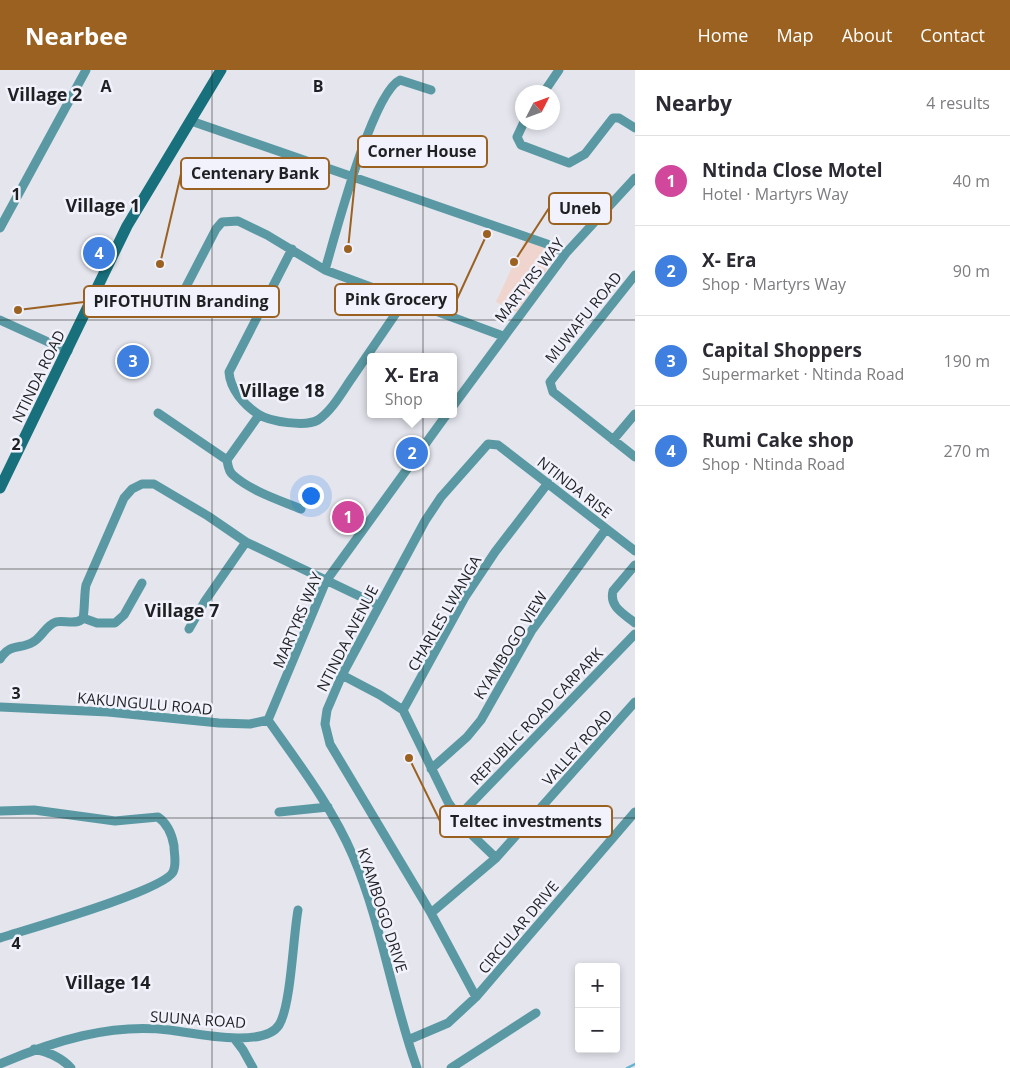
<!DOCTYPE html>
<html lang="en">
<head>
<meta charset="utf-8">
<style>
  body { margin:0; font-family:"Open Sans",sans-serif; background:#f2f2f3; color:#2b2b33 }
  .controls { position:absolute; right:15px; bottom:15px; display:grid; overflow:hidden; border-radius:5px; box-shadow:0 2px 8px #0003 }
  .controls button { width:45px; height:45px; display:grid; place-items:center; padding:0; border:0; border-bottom:1px solid #e1e1e2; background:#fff; color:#2b2b33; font:25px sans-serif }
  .compass { position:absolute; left:515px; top:15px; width:45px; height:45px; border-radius:50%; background:#fff; box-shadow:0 2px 8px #0003; rotate:48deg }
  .you { position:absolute; left:310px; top:425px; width:18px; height:18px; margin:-12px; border:4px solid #fff; border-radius:50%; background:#1a73e8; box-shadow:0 0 0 8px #1a73e833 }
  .badge { display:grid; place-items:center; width:32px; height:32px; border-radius:50%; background:#9b6120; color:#fff; font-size:16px; font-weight:700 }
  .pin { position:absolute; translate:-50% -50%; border:2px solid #fff; box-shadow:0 1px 5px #0006 }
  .popup { position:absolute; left:367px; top:283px; width:90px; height:65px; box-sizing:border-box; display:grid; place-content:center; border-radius:5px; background:#fff; filter:drop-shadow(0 1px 4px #0005); font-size:16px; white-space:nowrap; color:#7c7c81 }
  .popup b { font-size:19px; color:#2b2b33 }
  .popup::after { content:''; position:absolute; left:50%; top:100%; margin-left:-10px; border:10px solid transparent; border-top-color:#fff }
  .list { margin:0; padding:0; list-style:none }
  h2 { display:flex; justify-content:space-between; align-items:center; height:65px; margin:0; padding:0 20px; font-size:21px }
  h2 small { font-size:16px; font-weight:400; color:#7c7c81 }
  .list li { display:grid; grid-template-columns:32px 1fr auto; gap:15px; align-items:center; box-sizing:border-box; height:90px; padding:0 20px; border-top:1px solid #e1e1e2 }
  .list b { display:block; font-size:19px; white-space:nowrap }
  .list p { margin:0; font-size:16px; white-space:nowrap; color:#7c7c81 }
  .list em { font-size:16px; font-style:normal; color:#7c7c81 }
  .map { position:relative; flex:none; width:635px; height:998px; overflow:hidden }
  header { display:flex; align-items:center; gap:30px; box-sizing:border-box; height:70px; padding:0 25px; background:#9b6120; color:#fff }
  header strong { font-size:24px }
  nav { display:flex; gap:28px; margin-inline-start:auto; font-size:18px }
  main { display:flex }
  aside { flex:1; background:#fff }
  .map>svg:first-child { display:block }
  .commercial { fill:#efd5ce }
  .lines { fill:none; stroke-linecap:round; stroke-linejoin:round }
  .stream { stroke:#67b3d1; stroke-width:2.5 }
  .minor { stroke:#5a99a3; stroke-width:9 }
  .secondary { stroke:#18707c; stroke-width:11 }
  .grid { fill:none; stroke:#1f2023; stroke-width:1; stroke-opacity:0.55 }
  .labels { text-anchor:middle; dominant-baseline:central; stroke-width:5; stroke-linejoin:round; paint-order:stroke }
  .street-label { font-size:15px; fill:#1f2023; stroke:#f1f2fb }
  .quarter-label { font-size:18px; font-weight:bold; fill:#1f2023; stroke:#f1f2fb }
  .grid-label { font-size:16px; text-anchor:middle; font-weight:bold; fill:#1f2023; stroke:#f1f2fb; stroke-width:5; stroke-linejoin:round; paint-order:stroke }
  .leader { fill:none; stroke:#9b6120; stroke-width:2 }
  .callout-dot { fill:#9b6120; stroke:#f1f2fb; stroke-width:2 }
  .callout { fill:#f1f2fb; stroke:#9b6120; stroke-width:2 }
  .callout-label { font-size:16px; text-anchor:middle; font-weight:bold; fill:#1f2023 }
</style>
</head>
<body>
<header>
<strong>Nearbee</strong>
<nav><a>Home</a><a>Map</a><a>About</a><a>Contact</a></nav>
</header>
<main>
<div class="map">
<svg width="635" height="998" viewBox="0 0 635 998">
  <rect width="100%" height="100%" fill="#e4e5ed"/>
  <path class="commercial" d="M525,170L551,178L557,185L517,242L496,232Z"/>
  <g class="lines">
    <path class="stream" d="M627,998L635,994"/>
    <path class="minor" d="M544,22L559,0
      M191,51L547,174L566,183
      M524,52L517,67L521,75L569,93L585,84L613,48H619L635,58
      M0,158L86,0
      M292,179L229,302C230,319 244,335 258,344C270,352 306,357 318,350C333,340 343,320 354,305C371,280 388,255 405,230
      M325,200C335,166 372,23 400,10L431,20
      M635,205L550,312L553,322L635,387
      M175,238L216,159L222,152L238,151L267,165L325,200L503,266
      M0,250L68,281
      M453,336L566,183L635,108
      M158,343L227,390
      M259,345L227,390C228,395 228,401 233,405C251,421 279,430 301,439
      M613,370L635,344
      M635,495L613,521C609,537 624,544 635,553
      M83,548L97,553H115L124,545L142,513
      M189,559L205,531L246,472
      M0,589C11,572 20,580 33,572C42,567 46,555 56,552C63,550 77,555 82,549C85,546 84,523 86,515L124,428L132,419L142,414H154L208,446L246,472L378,535
      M342,605L380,625L403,640L448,732L470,763L496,788
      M0,637L108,642L219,653L250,654L268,650
      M403,640L465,527L495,482L548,413
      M268,650C299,694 332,737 353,786C382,854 392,929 417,998
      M268,650L326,511L447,344
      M431,699L467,667L481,650L532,560L606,459
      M0,741L34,740L115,751L158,747C168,754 172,764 174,776C174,784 177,794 173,802C163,821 28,859 0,868
      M279,742L328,737
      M458,747L635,564
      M431,843L496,788L635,632
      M476,927L431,843L330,674L325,654L327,640L342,605L425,451L441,427L488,374L498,375L635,481
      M234,968L243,980L253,998
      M408,970L448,953L476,927L635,742
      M34,979C49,982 61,987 71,998
      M0,994C53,971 111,953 169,960C193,963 264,979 279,955C291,936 293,867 298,840
      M451,998L536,943"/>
    <path class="secondary" d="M0,418L127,156L221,0"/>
  </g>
  <path class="grid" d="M212,0V998M423,0V998M0,250H635M0,499H635M0,748H635"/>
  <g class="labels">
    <g class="street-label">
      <text transform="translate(529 210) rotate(-52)">MARTYRS WAY</text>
      <text transform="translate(583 247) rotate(-51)">MUWAFU ROAD</text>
      <text transform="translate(38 306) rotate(-64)">NTINDA ROAD</text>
      <text transform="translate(575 417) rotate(38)">NTINDA RISE</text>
      <text transform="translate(444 543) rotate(-60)">CHARLES LWANGA</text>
      <text transform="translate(297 550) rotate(-67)">MARTYRS WAY</text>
      <text transform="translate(347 568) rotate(-63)">NTINDA AVENUE</text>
      <text transform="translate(510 575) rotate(-58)">KYAMBOGO VIEW</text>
      <text transform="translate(145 633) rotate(5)">KAKUNGULU ROAD</text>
      <text transform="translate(536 646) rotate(-46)">REPUBLIC ROAD CARPARK</text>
      <text transform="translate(577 677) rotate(-48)">VALLEY ROAD</text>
      <text transform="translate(383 840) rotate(72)">KYAMBOGO DRIVE</text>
      <text transform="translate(518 857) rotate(-50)">CIRCULAR DRIVE</text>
      <text transform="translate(198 949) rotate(4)">SUUNA ROAD</text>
    </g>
    <g class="quarter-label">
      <text x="45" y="24">Village 2</text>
      <text x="103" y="135">Village 1</text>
      <text x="282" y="320">Village 18</text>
      <text x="182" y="540">Village 7</text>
      <text x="108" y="912">Village 14</text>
    </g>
  </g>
  <g class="grid-label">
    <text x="106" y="22">A</text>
    <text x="318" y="22">B</text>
    <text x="16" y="130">1</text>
    <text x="16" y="380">2</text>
    <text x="16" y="629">3</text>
    <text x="16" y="879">4</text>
  </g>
  <path class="leader" d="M348 179L358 81M160 194L181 104M514 192L549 138M487 164L457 229M18 240L84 232M409 688L440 751"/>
  <g class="callout-dot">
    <circle cx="348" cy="179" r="5"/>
    <circle cx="160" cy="194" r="5"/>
    <circle cx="514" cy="192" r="5"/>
    <circle cx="487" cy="164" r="5"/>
    <circle cx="18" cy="240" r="5"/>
    <circle cx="409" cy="688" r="5"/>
  </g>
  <g class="callout">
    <rect x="358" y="66" width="129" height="31" rx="5"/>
    <rect x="181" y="88" width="148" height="31" rx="5"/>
    <rect x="549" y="123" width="62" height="31" rx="5"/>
    <rect x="335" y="214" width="122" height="31" rx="5"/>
    <rect x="84" y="216" width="195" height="31" rx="5"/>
    <rect x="440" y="736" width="172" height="31" rx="5"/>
  </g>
  <g class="callout-label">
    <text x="422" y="87">Corner House</text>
    <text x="255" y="109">Centenary Bank</text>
    <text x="580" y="144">Uneb</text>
    <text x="396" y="235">Pink Grocery</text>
    <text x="181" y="237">PIFOTHUTIN Branding</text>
    <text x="526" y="757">Teltec investments</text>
  </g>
</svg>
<div class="controls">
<button>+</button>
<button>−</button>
</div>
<svg class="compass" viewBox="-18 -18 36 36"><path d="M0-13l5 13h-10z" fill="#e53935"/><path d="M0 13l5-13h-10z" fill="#7c7c81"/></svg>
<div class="you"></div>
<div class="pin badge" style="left:348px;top:447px;background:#d1479c">1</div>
<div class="pin badge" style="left:412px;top:383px;background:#3f7fe0">2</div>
<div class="popup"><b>X- Era</b>Shop</div>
<div class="pin badge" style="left:133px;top:291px;background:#3f7fe0">3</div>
<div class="pin badge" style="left:99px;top:183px;background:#3f7fe0">4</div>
</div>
<aside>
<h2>Nearby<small>4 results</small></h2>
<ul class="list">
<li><span class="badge" style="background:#d1479c">1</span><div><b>Ntinda Close Motel</b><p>Hotel · Martyrs Way</p></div><em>40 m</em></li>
<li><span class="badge" style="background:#3f7fe0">2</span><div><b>X- Era</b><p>Shop · Martyrs Way</p></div><em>90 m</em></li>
<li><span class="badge" style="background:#3f7fe0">3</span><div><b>Capital Shoppers</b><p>Supermarket · Ntinda Road</p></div><em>190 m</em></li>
<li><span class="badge" style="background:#3f7fe0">4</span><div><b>Rumi Cake shop</b><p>Shop · Ntinda Road</p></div><em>270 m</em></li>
</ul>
</aside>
</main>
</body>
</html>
